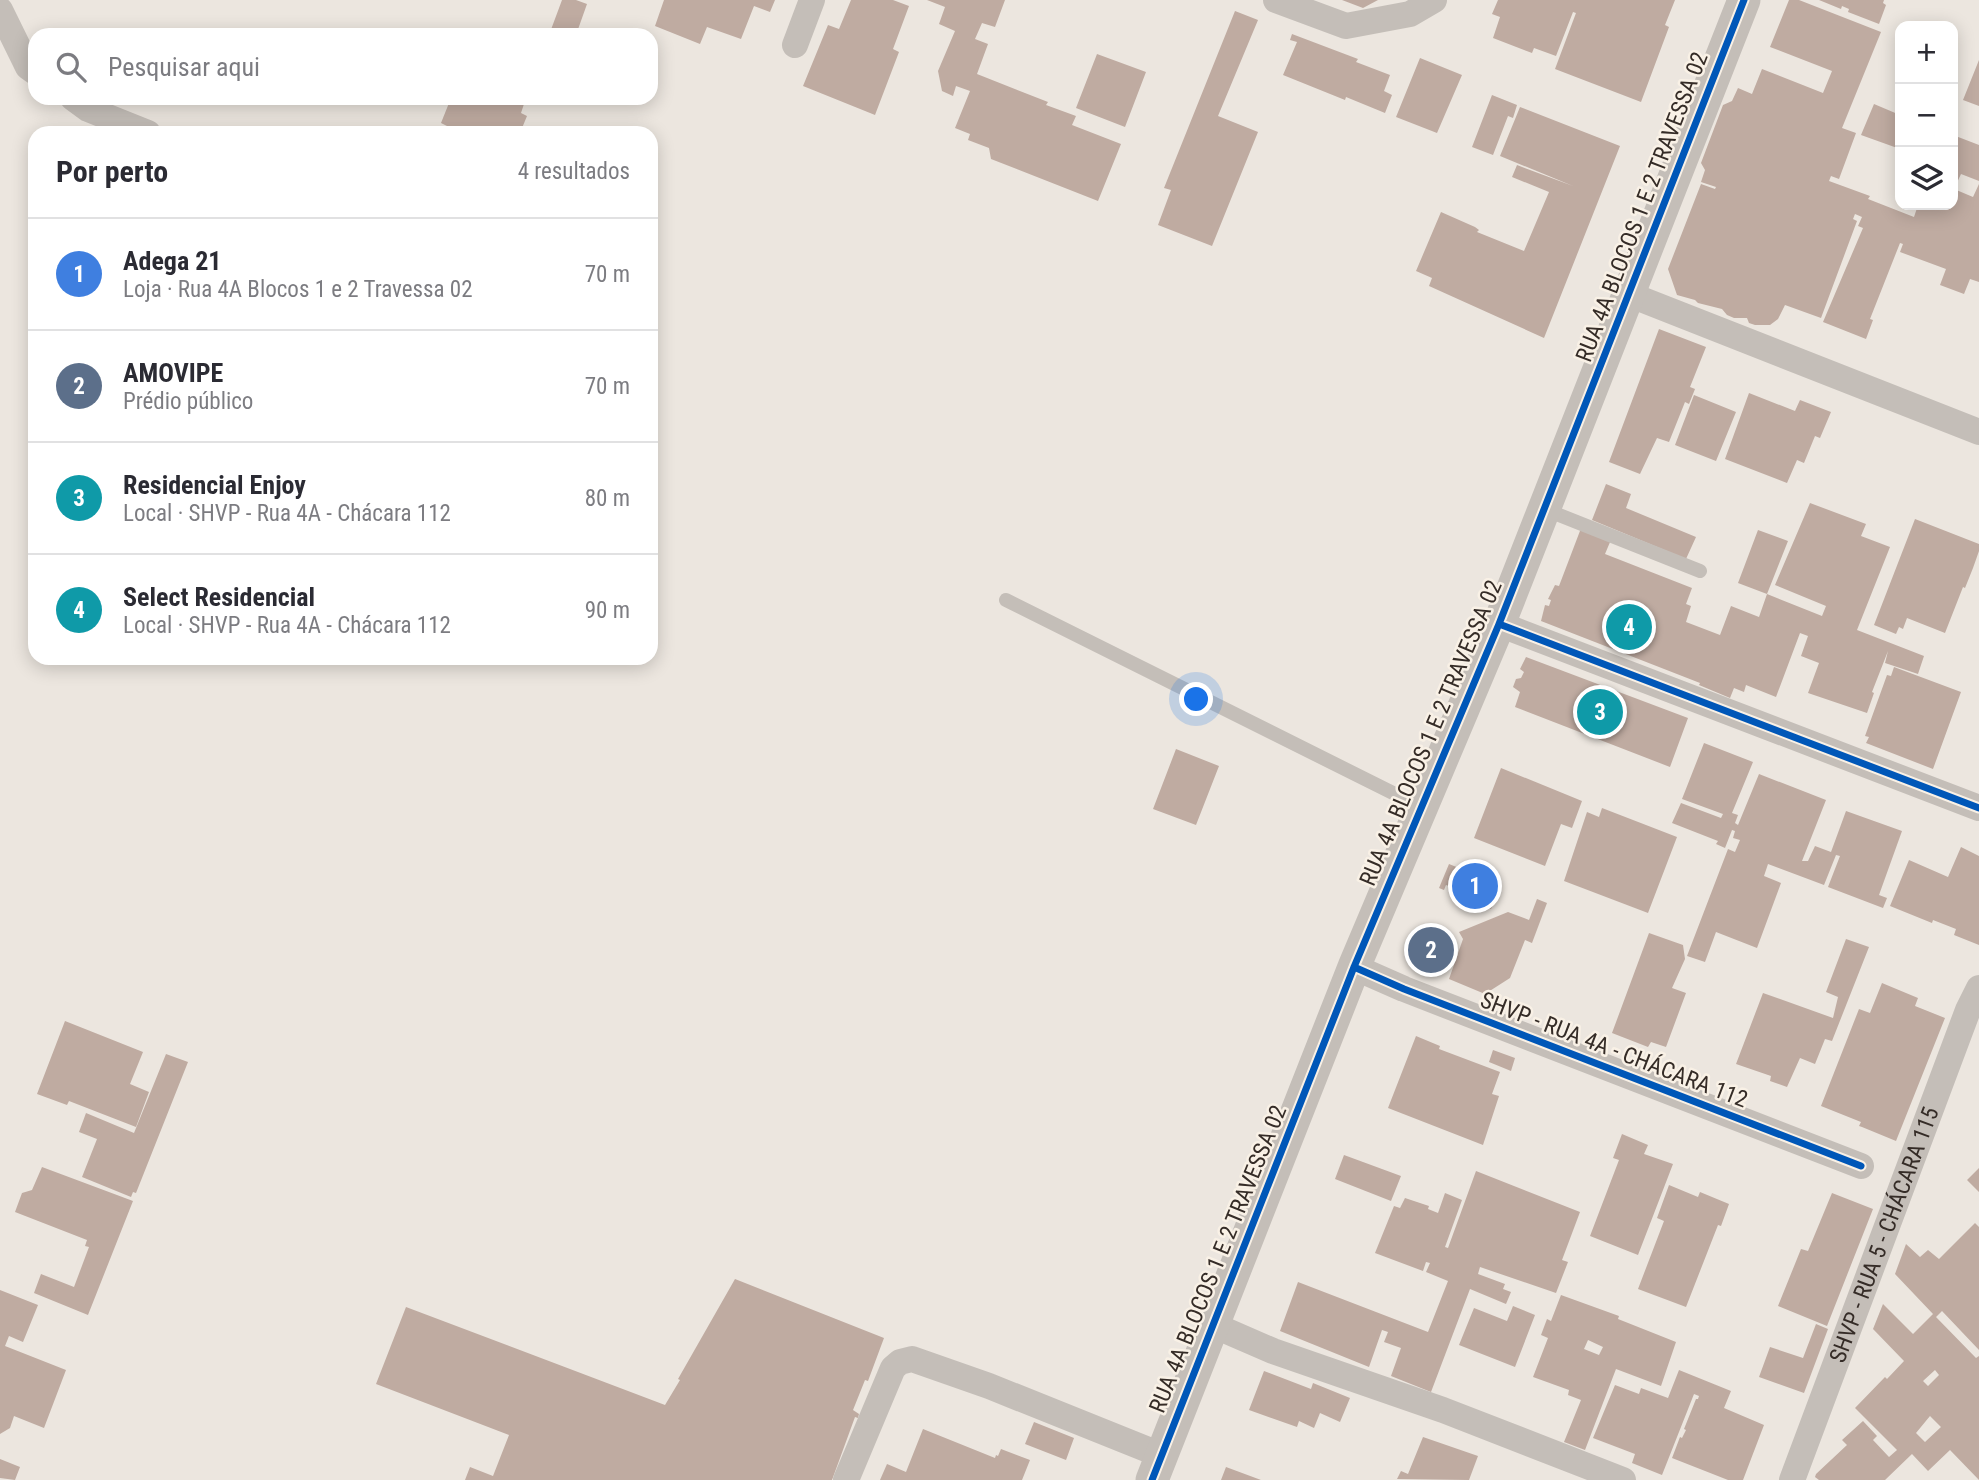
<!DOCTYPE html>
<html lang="pt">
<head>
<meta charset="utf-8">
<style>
  body { margin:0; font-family:"Roboto Condensed",sans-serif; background:#f7f7f7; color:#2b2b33 }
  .controls { position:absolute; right:21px; top:21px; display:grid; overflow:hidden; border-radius:14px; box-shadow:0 4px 18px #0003 }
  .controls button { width:63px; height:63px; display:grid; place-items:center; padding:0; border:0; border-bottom:2px solid #e1e1e2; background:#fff; color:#2b2b33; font:35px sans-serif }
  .you { position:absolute; left:1197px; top:700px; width:24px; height:24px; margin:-18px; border:5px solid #fff; border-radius:50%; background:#1a73e8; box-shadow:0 0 0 10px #1a73e833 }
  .badge { display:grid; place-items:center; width:46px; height:46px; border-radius:50%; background:#756d67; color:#fff; font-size:23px; font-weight:700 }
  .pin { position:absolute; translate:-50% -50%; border:4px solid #fff; box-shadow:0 2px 7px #0006 }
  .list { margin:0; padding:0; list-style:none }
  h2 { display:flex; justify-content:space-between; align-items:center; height:91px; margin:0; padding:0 28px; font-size:30px }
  h2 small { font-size:23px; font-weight:400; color:#7c7c81 }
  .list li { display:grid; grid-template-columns:46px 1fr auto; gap:21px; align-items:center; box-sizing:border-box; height:112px; padding:0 28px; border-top:2px solid #e1e1e2 }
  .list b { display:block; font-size:26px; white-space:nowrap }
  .list p { margin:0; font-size:23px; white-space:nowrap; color:#7c7c81 }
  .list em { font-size:23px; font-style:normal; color:#7c7c81 }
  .icon { flex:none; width:38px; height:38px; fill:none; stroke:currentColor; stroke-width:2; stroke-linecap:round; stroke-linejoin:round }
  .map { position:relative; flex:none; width:1979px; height:1480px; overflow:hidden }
  .search { position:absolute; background:#fff; box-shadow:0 4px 18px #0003; left:28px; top:28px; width:630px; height:77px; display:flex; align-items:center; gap:18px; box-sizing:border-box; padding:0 24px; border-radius:21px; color:#7c7c81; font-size:26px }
  .panel { position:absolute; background:#fff; box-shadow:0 4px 18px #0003; left:28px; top:126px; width:630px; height:539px; border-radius:21px }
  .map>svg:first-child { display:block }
  .building { fill:#bfaba1; fill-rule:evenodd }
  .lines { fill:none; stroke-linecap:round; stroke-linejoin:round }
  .service { stroke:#c4beb8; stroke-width:14 }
  .minor { stroke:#c4beb8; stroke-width:26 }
  .tertiary { stroke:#c4beb8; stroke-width:33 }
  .cycleway-casing { stroke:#f9f1e6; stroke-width:11 }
  .cycleway { stroke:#0057b8; stroke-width:7 }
  .labels { text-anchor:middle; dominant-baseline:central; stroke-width:5; stroke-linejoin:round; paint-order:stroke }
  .street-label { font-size:23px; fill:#352c27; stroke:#f9f1e6 }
</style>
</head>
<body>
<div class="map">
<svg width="1979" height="1480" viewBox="0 0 1979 1480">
  <rect width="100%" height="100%" fill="#ece6df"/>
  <path class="building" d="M562,0H576L587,4L576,35H549Z
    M664,0H775L770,12L754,6L741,39L707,27L700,44L655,26Z
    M851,0H893L909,6L893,49L899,52L875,115L803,86L828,25L839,29Z
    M927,0H1005L995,27L982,23L975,39L988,44L977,74L1048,102L1046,105L1076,116L1072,125L1121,144L1098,201L991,159L989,148L968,140L970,134L955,128L970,91L956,86L953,96L942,91L938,71L955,31L939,24L945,7Z
    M1342,0H1378L1363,8Z
    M1498,0H1675L1665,25L1669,27L1641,102L1555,69L1576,13L1573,12L1556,56L1534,48L1532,53L1493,38L1500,17L1492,14Z
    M1789,0H1799L1881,32L1842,128L1856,133L1839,179L1831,176L1829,181L1870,196L1868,199L1914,217L1918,205H1953V135L1979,145V181L1961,174L1954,189L1973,197L1979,184V282L1970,279L1964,294L1940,285L1946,269L1900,252L1903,244L1900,243L1870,319L1873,320L1866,339L1823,322L1863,228L1858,226L1862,217L1855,214L1853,219L1857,221L1821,318L1785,305L1778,319L1770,325H1755L1749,323L1747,318H1734L1727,315L1722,309L1698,303L1695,300L1677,295L1668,269L1701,184L1715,189L1716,187L1701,182L1705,170L1701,163L1723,105L1732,101L1738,88L1752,94L1762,69L1823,93L1832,71L1770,47Z
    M1819,0H1884L1883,3L1886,5L1879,24L1848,12L1849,9L1842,6L1841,9Z
    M1235,11L1258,20L1218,116L1258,132L1212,246L1158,225L1171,190L1164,188Z
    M1292,34L1358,59L1356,62L1390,75L1384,91L1392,95L1385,113L1346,97L1345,100L1283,75L1297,42L1290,40Z
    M1097,54L1146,72L1125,127L1076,108Z
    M1420,58L1462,75L1437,133L1396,117Z
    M1979,60V106L1963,100Z
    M1492,95L1517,105L1513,118L1508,116L1493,155L1472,147Z
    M451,98H526L521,113L527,116L520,133H445L447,126L441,123Z
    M1874,104L1900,115V149L1861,135Z
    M1520,107L1620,146L1544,338L1429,286L1432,278L1416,271L1441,212L1475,227L1479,230L1477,232L1524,251L1549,192L1512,177L1517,165L1573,186L1500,156Z
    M1659,329L1706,347L1690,387L1695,389L1689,404L1685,402L1669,442L1657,438L1640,474L1609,462Z
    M1749,393L1795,411L1800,400L1831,412L1820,438L1815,436L1804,463L1797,460L1787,483L1725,459Z
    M1694,395L1736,412L1716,461L1675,445Z
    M1606,484L1631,494L1626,508L1696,537L1686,559L1592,520Z
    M1810,503L1866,524L1861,536L1890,547L1857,630L1924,656L1918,674L1885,663L1888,651L1872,692L1874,693L1867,713L1808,693L1819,663L1801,656L1808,636L1800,633L1776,697L1746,685L1744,692L1734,688L1730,698L1699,685L1700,683L1541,621L1545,605L1549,606L1551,600L1548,599L1555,585L1559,586L1583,523L1613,535L1605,554L1692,588L1686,604L1691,606L1686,622L1720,635L1731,606L1759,617L1767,594L1738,583L1758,530L1788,541L1767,594L1822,616L1826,606L1775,585Z
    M1915,519L1979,544V551L1973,568L1965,588L1963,587L1945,633L1907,618L1903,629L1899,627L1896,634L1874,625Z
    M1526,657L1688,718L1670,767L1515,707L1520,692L1513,687L1516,679L1521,678L1524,672L1520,669Z
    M1894,667L1961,692L1933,769L1866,743L1869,737L1865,736L1887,675L1891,676Z
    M1704,743L1753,762L1732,813L1738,815L1735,823L1738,825L1759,774L1826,800L1802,861H1808L1815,846L1831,852L1846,811L1902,831L1879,895L1887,898L1883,908L1828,887L1840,856L1836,855L1824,885L1768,864L1764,876L1781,883L1757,948L1716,932L1705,962L1687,956L1728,849L1735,852L1740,840L1733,838L1735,831L1732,830L1725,848L1716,844L1718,841L1672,823L1681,803L1721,818L1723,814L1682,799Z
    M1176,749L1219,766L1196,825L1153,809Z
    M1501,768L1582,801L1572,828L1561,824L1545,866L1474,838Z
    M1602,808L1677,837L1648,913L1564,881L1587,812L1599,817Z
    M1961,847L1979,856V945L1954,935L1956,929L1933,920L1932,923L1890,906L1909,860L1948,877Z
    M1449,864L1501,885L1491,909L1477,903L1479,897L1446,885L1444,890L1439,888Z
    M1537,899L1547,903L1532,943L1525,940L1510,978L1485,994L1449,979L1463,939L1459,932L1508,912L1529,920Z
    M1649,933L1683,945L1685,959L1672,988L1686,993L1666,1047L1651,1042L1648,1047L1612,1033Z
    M1846,939L1869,947L1832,1041L1825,1039L1815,1064L1800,1058L1787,1087L1770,1081L1771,1076L1736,1064L1763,993L1833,1018L1838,997L1826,992Z
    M1882,983L1918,998L1915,1006L1945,1018L1896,1141L1862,1127L1859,1126L1861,1122L1821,1106L1859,1009L1870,1013Z
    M65,1021L143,1052L130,1084L149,1092L136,1127L69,1101L67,1105L37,1094Z
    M1416,1036L1440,1046L1439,1049L1500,1072L1492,1094L1499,1096L1483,1145L1388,1108Z
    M1493,1050L1515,1058L1511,1071L1489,1062Z
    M166,1054L188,1062L136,1193L133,1192L131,1197L82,1177L97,1139L79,1132L86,1113L134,1133Z
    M1622,1134L1648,1145L1644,1154L1673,1164L1638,1255L1590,1236L1619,1160L1613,1158Z
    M1344,1155L1401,1176L1391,1201L1335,1179Z
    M42,1167L133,1201L88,1315L34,1293L41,1274L74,1287L89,1247L85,1246L87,1240L15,1212L22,1193L32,1190Z
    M1979,1168V1192L1967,1180Z
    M1476,1171L1580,1212L1562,1260L1568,1262L1556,1293L1480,1267L1478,1274L1505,1284L1503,1289L1511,1292L1506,1304L1470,1289L1431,1392L1391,1376L1401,1348L1384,1342L1388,1332L1382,1330L1369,1367L1280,1331L1298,1282L1428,1332L1448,1281L1426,1272L1430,1263L1426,1262L1423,1271L1375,1253L1394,1206L1400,1208L1405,1198L1429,1206L1428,1209L1438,1213L1445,1193L1462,1200L1445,1247L1448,1248Z
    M1669,1185L1698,1197L1700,1192L1729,1204L1721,1226L1718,1225L1686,1307L1638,1289L1664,1221L1657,1218Z
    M1832,1193L1873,1209L1827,1326L1778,1306L1801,1249L1808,1251Z
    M1975,1223L1979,1227V1350L1942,1311L1936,1317L1976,1358L1979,1356V1480L1950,1450L1928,1471L1912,1454L1885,1480H1819L1815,1477L1816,1474L1847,1445L1842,1440L1863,1421L1877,1436L1873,1440L1889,1457L1897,1450L1855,1408L1885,1377L1887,1379L1904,1361L1873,1329L1883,1304L1913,1334L1933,1314L1895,1274L1906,1244L1920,1257L1928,1250L1939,1259ZM1935,1370L1939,1375L1928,1386L1923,1381ZM1930,1416L1941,1427L1925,1442L1916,1433Z
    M735,1279L884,1338L868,1381L865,1380L853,1410L859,1414L858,1418L855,1417L832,1480H465L470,1467L493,1476L509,1435L376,1384L406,1307L665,1405L680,1380L678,1379Z
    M0,1290L38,1305L23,1342L9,1336L5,1346L66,1370L44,1428L14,1416L10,1428L0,1434Z
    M1561,1295L1619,1316L1618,1319L1676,1342L1661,1386L1616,1369L1585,1450L1564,1442L1581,1400L1568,1395L1569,1390L1533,1377L1548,1338L1541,1335L1547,1319L1551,1321ZM1588,1340L1603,1347L1599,1355L1584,1349Z
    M1513,1306L1535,1315L1515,1367L1459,1345L1474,1308L1507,1321Z
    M1816,1324L1828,1329L1804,1393L1759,1377L1770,1347L1803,1358Z
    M1679,1370L1731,1391L1724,1408L1764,1425L1743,1480H1728L1672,1458L1680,1437L1682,1438L1686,1430L1684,1429L1696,1399H1698L1699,1396L1694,1394L1662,1475L1632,1463L1635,1454L1593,1438L1615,1385L1639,1394L1641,1388L1668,1398Z
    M1264,1371L1311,1389L1313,1383L1350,1398L1340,1422L1320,1413L1314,1428L1299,1421L1297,1427L1249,1410Z
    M1034,1422L1074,1438L1066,1460L1025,1444Z
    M923,1429L995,1458L996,1455L998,1456L1001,1449L1030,1460L1022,1480H880L887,1464L906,1472Z
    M1423,1437L1478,1456L1469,1480L1397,1479L1401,1471L1408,1474Z
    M0,1459L20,1467L15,1480L0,1478Z
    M1226,1467L1261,1480H1221Z"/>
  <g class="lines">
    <path class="service" d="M1544,509L1700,571
      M1006,600L1421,807"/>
    <g class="minor">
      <path d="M1276,0L1346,26L1410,14L1434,0"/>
      <path d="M0,10L28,67L35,72"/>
      <path d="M795,45L812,0"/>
      <path d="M73,98L88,109L148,133"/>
      <path d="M1628,294L1979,432"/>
      <path d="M1499,624L1979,808"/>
      <path d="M1354,967L1404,989L1861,1166"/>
      <path d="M1213,1325L1273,1351L1443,1410L1623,1480"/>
      <path d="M846,1480L893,1368L900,1362L912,1359L989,1386L1161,1455"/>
      <path id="s1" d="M1792,1480L1968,1010L1979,988"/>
    </g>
    <path class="tertiary" d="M1152,1480L1354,967L1499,624L1744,0"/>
    <g class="cycleway-casing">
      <path id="cycleway" d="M1499,624L1979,808
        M1354,967L1404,989L1861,1166
        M1152,1480L1354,967L1499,624L1744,0"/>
    </g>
    <use href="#cycleway" class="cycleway"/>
  </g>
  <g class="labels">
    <g class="street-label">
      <text transform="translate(1642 207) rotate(-69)">RUA 4A BLOCOS 1 E 2 TRAVESSA 02</text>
      <text transform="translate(1431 733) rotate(-67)">RUA 4A BLOCOS 1 E 2 TRAVESSA 02</text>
      <text transform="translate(1614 1050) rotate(21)">SHVP - RUA 4A - CHÁCARA 112</text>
      <text stroke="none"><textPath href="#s1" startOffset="262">SHVP - RUA 5 - CHÁCARA 115</textPath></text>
      <text transform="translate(1218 1259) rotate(-68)">RUA 4A BLOCOS 1 E 2 TRAVESSA 02</text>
    </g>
  </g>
</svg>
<div class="controls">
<button>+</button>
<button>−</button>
<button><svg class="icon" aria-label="layers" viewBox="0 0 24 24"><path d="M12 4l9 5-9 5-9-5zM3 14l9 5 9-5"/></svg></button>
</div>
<div class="you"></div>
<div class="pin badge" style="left:1475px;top:886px;background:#3f7fe0">1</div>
<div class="pin badge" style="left:1431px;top:950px;background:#5c6f8a">2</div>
<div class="pin badge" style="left:1600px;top:712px;background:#0f9aa8">3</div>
<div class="pin badge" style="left:1629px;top:627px;background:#0f9aa8">4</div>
<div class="search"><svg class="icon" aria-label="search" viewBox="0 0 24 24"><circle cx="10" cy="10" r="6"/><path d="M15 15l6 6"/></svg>Pesquisar aqui</div>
<section class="panel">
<h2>Por perto<small>4 resultados</small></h2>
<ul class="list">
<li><span class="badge" style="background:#3f7fe0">1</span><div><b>Adega 21</b><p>Loja · Rua 4A Blocos 1 e 2 Travessa 02</p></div><em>70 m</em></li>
<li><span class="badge" style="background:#5c6f8a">2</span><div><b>AMOVIPE</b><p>Prédio público</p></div><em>70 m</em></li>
<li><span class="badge" style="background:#0f9aa8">3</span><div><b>Residencial Enjoy</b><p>Local · SHVP - Rua 4A - Chácara 112</p></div><em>80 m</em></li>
<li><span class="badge" style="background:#0f9aa8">4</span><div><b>Select Residencial</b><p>Local · SHVP - Rua 4A - Chácara 112</p></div><em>90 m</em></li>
</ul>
</section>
</div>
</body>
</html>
